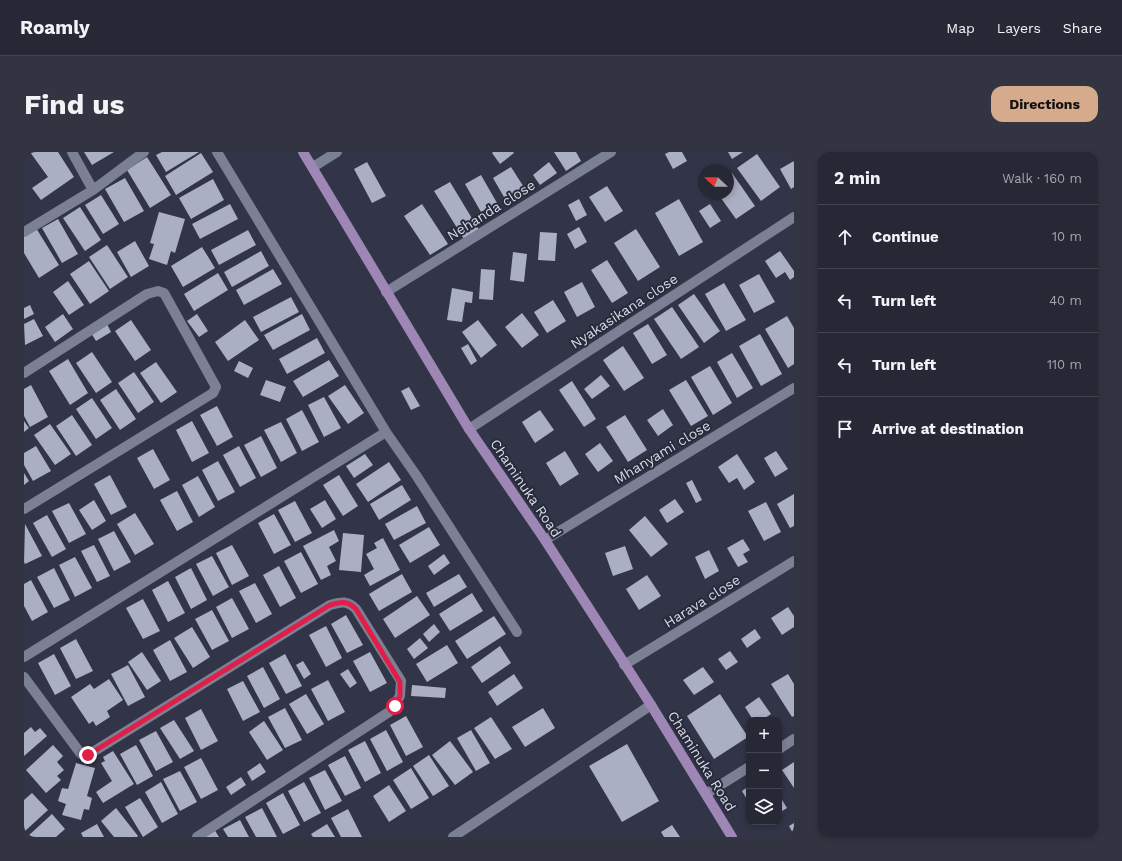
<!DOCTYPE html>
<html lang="en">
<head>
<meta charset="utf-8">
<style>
  body { margin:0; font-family:"Work Sans",sans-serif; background:#323441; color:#f1f3f6 }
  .controls { position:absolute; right:12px; bottom:12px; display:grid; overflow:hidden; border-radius:8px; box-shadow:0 2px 6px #0003 }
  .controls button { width:36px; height:36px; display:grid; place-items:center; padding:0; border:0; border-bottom:1px solid #424450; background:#262835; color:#f1f3f6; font:20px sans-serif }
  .compass { position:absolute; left:674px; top:12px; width:36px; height:36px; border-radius:50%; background:#262835; box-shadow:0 2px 6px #0003; rotate:292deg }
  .stop { position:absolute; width:12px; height:12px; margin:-9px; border:3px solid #e11d48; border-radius:50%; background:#fff }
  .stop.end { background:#e11d48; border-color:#fff; box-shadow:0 1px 4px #0008 }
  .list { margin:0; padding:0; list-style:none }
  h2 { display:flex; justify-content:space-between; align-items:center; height:52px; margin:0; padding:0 16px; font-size:17px }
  h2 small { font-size:13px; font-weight:400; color:#a4a6ad }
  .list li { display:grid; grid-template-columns:26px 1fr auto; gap:12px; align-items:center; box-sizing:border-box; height:64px; padding:0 16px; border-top:1px solid #424450 }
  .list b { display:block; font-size:15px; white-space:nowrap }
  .list em { font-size:13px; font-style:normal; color:#a4a6ad }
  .icon { flex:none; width:22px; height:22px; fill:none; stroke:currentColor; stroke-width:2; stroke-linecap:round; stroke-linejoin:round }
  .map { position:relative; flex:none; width:770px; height:685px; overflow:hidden; border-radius:12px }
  header { display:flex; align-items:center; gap:24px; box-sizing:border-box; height:56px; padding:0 20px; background:#262835; border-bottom:1px solid #424450 }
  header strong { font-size:19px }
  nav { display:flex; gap:22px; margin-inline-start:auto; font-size:14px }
  .intro { display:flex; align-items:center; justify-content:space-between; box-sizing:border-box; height:96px; padding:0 24px }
  h1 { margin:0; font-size:28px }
  .button { padding:10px 18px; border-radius:12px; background:#d6ab8b; color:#111; font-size:14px; font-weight:700 }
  main { display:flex; gap:24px; padding:0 24px }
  aside { flex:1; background:#262835; border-radius:12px; box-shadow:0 2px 6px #0003 }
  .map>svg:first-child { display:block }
  .building { fill:#abafc4 }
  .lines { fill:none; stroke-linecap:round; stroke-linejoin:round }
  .minor { stroke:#7c8094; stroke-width:10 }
  .primary { stroke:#9e87b5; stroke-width:10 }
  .route { stroke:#e11d48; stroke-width:5 }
  .labels { text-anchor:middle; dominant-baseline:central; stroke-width:4; stroke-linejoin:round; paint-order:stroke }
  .street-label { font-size:14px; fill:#d8dae5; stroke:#282b3c }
</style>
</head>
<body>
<header>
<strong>Roamly</strong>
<nav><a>Map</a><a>Layers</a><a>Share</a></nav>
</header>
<div class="intro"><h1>Find us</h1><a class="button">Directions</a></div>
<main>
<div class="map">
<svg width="770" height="685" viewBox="0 0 770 685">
  <rect width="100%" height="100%" fill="#323547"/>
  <path class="building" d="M6,0H34L50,25L17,48L8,36L24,25Z
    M60,0H90L68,13Z
    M138,0H175L142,20L132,3Z
    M469,0H489L490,1L476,12L468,1Z
    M530,0H552L557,9L542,19Z
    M645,0H658L663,9L649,17L641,2Z
    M704,0H719L708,7Z
    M177,1L189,20L152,43L141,24Z
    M733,2L756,35L737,49L713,16Z
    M123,5L147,43L126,56L103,18Z
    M770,9V35L767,37L756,17Z
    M343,10L362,44L348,51L330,17Z
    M525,10L533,21L516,33L509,23Z
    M487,15L503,40L484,52L469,26Z
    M708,21L731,54L712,67L694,42H704V23Z
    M457,23L473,51L457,60L441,32Z
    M101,26L120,59L100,70L81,37Z
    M189,27L200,48L167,67L155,46Z
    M426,30L455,78L440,87L410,39Z
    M583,34L599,59L581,70L565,45Z
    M77,43L95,72L79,82L61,53Z
    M555,47L563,63L552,69L544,53Z
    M655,47L679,90L655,104L631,61Z
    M206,52L214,67L176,87L168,72Z
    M398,52L424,92L406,103L380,64Z
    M686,52L697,69L686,76L675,59Z
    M56,55L77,88L61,99L39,66Z
    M135,60L161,67L151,101L147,99L143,113L125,107L130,92L126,91Z
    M34,67L54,102L38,111L18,76Z
    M555,75L563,90L551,97L543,82Z
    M12,76L35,113L15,126L0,101V84Z
    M612,77L636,115L614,129L590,91Z
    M224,78L232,93L195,113L187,98Z
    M516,80L533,81L531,109L514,108Z
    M111,89L125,114L107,125L93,100Z
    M83,93L104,125L86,137L65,105Z
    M178,95L191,116L159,135L147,114Z
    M237,99L245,114L208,135L200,120Z
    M756,99L770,119V125L766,128L761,120L752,126L741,109Z
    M489,100L503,102L500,130L486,128Z
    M583,108L604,141L588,151L567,118Z
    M65,109L85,139L66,152L46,122Z
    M249,117L258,132L220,153L212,138Z
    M457,117L471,118L469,148L455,147Z
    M194,121L204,138L170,159L160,142Z
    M735,122L751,150L730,161L715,133Z
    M44,129L60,153L45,163L29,140Z
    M558,130L571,155L553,165L540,140Z
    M700,131L722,168L702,179L681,142Z
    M428,136L449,140L448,151L441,150L438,170L423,168Z
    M670,142L696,179L680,191L654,153Z
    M267,145L275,160L237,180L229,165Z
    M529,148L542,169L523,181L510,160Z
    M6,153L10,162L0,167V156Z
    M648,155L675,195L657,207L630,167Z
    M498,161L515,183L498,196L481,175Z
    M39,162L49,177L31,190L21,175Z
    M173,162L184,179L175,185L163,169Z
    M278,162L286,178L249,198L240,183Z
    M763,164L770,176V212L764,216L741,177Z
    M10,167L19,184L1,193L0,172Z
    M107,168L127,198L111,209L91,179Z
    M221,168L235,188L204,209L191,190Z
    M454,168L473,193L457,206L438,180Z
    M83,172L87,180L72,189L67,181Z
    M624,172L643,203L628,212L609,181Z
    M736,182L758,222L737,234L715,194Z
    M293,186L301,201L263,222L255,207Z
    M444,192L453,209L447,213L437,196Z
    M599,194L620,226L600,239L579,208Z
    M68,200L88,230L72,241L52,211Z
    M708,201L729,236L713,246L693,210Z
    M44,207L64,241L46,253L25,219Z
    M305,208L315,224L279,245L269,229Z
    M215,209L229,216L224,226L210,219Z
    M132,210L153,240L137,251L116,221Z
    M686,214L708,251L689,263L667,225Z
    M110,220L130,250L114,261L94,231Z
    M577,223L586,234L568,247L560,237Z
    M242,228L262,235L256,250L236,243Z
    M662,228L684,264L667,274L645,238Z
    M548,229L572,267L560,275L535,238Z
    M7,233L24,265L6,275L0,264V237Z
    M321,233L340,261L324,272L304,244Z
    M385,235L396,254L387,258L377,239Z
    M92,237L112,267L96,278L76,248Z
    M300,245L317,276L300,285L284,253Z
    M68,246L88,276L72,287L52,257Z
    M193,254L209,285L193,294L176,263Z
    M639,257L649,273L634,284L623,268Z
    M278,258L295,290L278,299L262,267Z
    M516,258L530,278L511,291L498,270Z
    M48,263L68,293L52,304L32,274Z
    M601,263L623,298L604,310L582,275Z
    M0,269L5,276L0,280Z
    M168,269L185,301L168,310L152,278Z
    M257,270L273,301L257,310L240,278Z
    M26,272L47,302L31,313L10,283Z
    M237,284L253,316L237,325L220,293Z
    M576,291L589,309L574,320L561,302Z
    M12,294L27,319L9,329L0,313V301Z
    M215,294L232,326L216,335L199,303Z
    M129,297L146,328L130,337L113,306Z
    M541,299L555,322L536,334L522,311Z
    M752,299L764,317L751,325L740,306Z
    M341,302L349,313L330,326L322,314Z
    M713,302L731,330L720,338L713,326L705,331L694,315Z
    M194,309L211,340L194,349L178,318Z
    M365,310L377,328L344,350L332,332Z
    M0,321L5,329L0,333Z
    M86,323L103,355L87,363L70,332Z
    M315,323L334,354L319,364L299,333Z
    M174,324L191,355L175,365L158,333Z
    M668,328L678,348L672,351L662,331Z
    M378,333L387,348L355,368L346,352Z
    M153,339L169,370L153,379L136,348Z
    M770,342V374L766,376L753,352Z
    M651,347L660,360L643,371L635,358Z
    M70,348L82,369L68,378L55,358Z
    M301,348L312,367L298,376L286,357Z
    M271,349L288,381L271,390L254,358Z
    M742,350L757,380L740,389L724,359Z
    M45,351L62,382L45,391L28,359Z
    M393,354L402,371L370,388L361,372Z
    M111,361L130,392L111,403L93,372Z
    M250,362L267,393L250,402L234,371Z
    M23,363L42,397L28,405L9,371Z
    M621,364L644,392L627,405L605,378Z
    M1,372L18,404L1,412L0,410Z
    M405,375L416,393L386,411L375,393Z
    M310,378L315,389L305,395L312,409L303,414L307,423L297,428L279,394Z
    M90,379L107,410L90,419L74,387Z
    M319,381L340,383L337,420L315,418Z
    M359,386L376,418L346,434L340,423L350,417L342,402L353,396L350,391Z
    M719,387L726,398L719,402L724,410L714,415L703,396Z
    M70,393L86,424L73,430L57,399Z
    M208,393L225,424L208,433L192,401Z
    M601,394L609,417L589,424L581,401Z
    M685,398L695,419L681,427L671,405Z
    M277,400L294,432L277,441L260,409Z
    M420,402L426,411L410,423L404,414Z
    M188,404L205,435L189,444L172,412Z
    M51,405L68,436L51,445L35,413Z
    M255,414L272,446L256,455L239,423Z
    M30,416L46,448L30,456L13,425Z
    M167,416L183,448L167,457L151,425Z
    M378,422L388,440L355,459L345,442Z
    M435,422L443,435L410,455L402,441Z
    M623,423L637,444L615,458L602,437Z
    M7,428L24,460L8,469L0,454V432Z
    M144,429L161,461L144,470L128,438Z
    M231,431L248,462L232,471L215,439Z
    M448,441L459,459L426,479L415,462Z
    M393,444L406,463L371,486L359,467Z
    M208,446L225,477L208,486L192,455Z
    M119,447L136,479L119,487L102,456Z
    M764,455L770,464V475L758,483L747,466Z
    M188,458L205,489L188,498L171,467Z
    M322,463L339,493L323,501L307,472Z
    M470,464L482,482L443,507L431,489Z
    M410,472L416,480L405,490L399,482Z
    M302,474L318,506L302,515L285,483Z
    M168,475L186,505L169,516L150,486Z
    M731,477L737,486L723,496L717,487Z
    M396,486L404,496L390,507L383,497Z
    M52,487L69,519L52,527L36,496Z
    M146,488L163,520L146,529L129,498Z
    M423,493L434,511L403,530L392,512Z
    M476,494L487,511L458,531L447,515Z
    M706,499L714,510L702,518L694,507Z
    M118,500L137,529L123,538L104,510Z
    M346,500L363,531L346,540L329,509Z
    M30,502L47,534L31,543L14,511Z
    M261,502L278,534L262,542L245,511Z
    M279,509L287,522L280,527L272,513Z
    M104,513L121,545L104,554L87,522Z
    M239,515L256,547L240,556L223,524Z
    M679,515L690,530L670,543L659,528Z
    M324,517L333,531L326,536L316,522Z
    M490,522L499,536L473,554L464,540Z
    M764,522L770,532V564L768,565L747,532Z
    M85,527L99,548L83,559L86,565L72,574L69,569L65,572L47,545L66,532L70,537Z
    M304,528L321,560L304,569L287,537Z
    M219,529L236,560L219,569L203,537Z
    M388,533L422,536L421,546L387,544Z
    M282,542L300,572L283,582L265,552Z
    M696,542L724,585L690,607L663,564Z
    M735,545L747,562L738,568H729L721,555Z
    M261,556L278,588L261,596L244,565Z
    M519,556L531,576L501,595L488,575Z
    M177,557L194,589L177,598L161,566Z
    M382,564L399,595L382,604L366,573Z
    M467,565L488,597L471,607L450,576Z
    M150,568L170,599L156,607L136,576Z
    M240,569L259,598L243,608L225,580Z
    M7,575L11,580L16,576L23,584L0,604V581Z
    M362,578L379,610L363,619L346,587Z
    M447,578L466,611L452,619L433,586Z
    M132,579L149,610L132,619L115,588Z
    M341,589L357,621L341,630L324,598Z
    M426,589L449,620L431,633L408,603Z
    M603,592L635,649L598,670L565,614Z
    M29,593L39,604L33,610L40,618L33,624L37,628L22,641L2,618Z
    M112,593L129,624L113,633L96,602Z
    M89,599L110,632L79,651L72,640L88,629L77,611L81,609L79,605Z
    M405,603L425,634L409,644L389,614Z
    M321,604L337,636L321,644L304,613Z
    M177,606L194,638L177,647L160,615Z
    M770,610V636L758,618Z
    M52,611L71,616L63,644L68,646L65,658L60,657L57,668L38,663L42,652L34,649L38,636L44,637Z
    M236,611L242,620L228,629L223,620Z
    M387,616L405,646L387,657L369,628Z
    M301,618L318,649L301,658L285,626Z
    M156,619L173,650L156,659L139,627Z
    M217,625L222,633L207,643L202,635Z
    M137,630L154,662L138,671L121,640Z
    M280,630L297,661L280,670L264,639Z
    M365,633L382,659L365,670L349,644Z
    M725,634V651L718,639Z
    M8,641L24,658L0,680V648Z
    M259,641L276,673L259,682L242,651Z
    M755,643L763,656L755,661Z
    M116,646L134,675L119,685L101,655Z
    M92,656L114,684L113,685H90L77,669Z
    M238,656L253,685H232L221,665Z
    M324,657L338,685H317L307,666Z
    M28,662L41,677L32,685H3Z
    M216,668L225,685H204L199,677Z
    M770,671V683L765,674Z
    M73,672L80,685H59L57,681Z
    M303,672L311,685H289L287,682Z
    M648,673L656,685H640L637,680Z
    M190,677L195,685H178Z"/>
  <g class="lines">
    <path class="minor" d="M48,0L69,38
      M193,0L362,280L392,323L493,480
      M289,15L313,0
      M0,80L69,38L120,0
      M362,140L587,0
      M0,221L123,142L134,139L140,141L192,235L189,241L0,357
      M445,277L770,65
      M521,388L770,236
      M0,505L362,280
      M600,513L770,409
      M0,525L57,602L64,603L306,453C317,450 323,448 332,457L377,529L376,544L365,560L173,685
      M755,597L770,587
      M682,642L725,615
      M429,685L627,553"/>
    <path class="primary" d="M279,0L445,277L521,388L627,553L708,685"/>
  </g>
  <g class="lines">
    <path class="route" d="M64,603L306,453C317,450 323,448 332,457L376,530V544L371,554"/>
  </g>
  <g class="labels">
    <g class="street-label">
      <text transform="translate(467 58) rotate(-32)">Nehanda close</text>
      <text transform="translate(600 159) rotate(-33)">Nyakasikana close</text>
      <text transform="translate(638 300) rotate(-31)">Mhanyami close</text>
      <text transform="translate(502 336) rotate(56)">Chaminuka Road</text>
      <text transform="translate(678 449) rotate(-32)">Harava close</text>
      <text transform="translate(678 609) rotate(58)">Chaminuka Road</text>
    </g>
  </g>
</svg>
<div class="controls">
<button>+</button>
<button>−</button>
<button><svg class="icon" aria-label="layers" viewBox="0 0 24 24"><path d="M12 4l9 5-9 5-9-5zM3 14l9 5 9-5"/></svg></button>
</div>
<svg class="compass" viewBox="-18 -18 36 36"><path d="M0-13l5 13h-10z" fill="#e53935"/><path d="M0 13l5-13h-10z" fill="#a4a6ad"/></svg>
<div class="stop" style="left:371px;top:554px"></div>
<div class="stop end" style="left:64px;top:603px"></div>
</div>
<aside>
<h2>2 min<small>Walk · 160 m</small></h2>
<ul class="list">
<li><svg class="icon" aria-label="ahead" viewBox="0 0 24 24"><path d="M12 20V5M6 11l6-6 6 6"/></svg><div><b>Continue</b></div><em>10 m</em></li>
<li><svg class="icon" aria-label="left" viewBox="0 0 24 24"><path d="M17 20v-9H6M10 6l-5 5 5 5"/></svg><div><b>Turn left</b></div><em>40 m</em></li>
<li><svg class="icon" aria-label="left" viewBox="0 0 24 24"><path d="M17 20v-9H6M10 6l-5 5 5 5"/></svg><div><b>Turn left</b></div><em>110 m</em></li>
<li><svg class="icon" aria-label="arrive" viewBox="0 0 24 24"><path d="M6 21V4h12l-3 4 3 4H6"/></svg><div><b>Arrive at destination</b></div></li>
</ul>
</aside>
</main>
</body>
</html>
